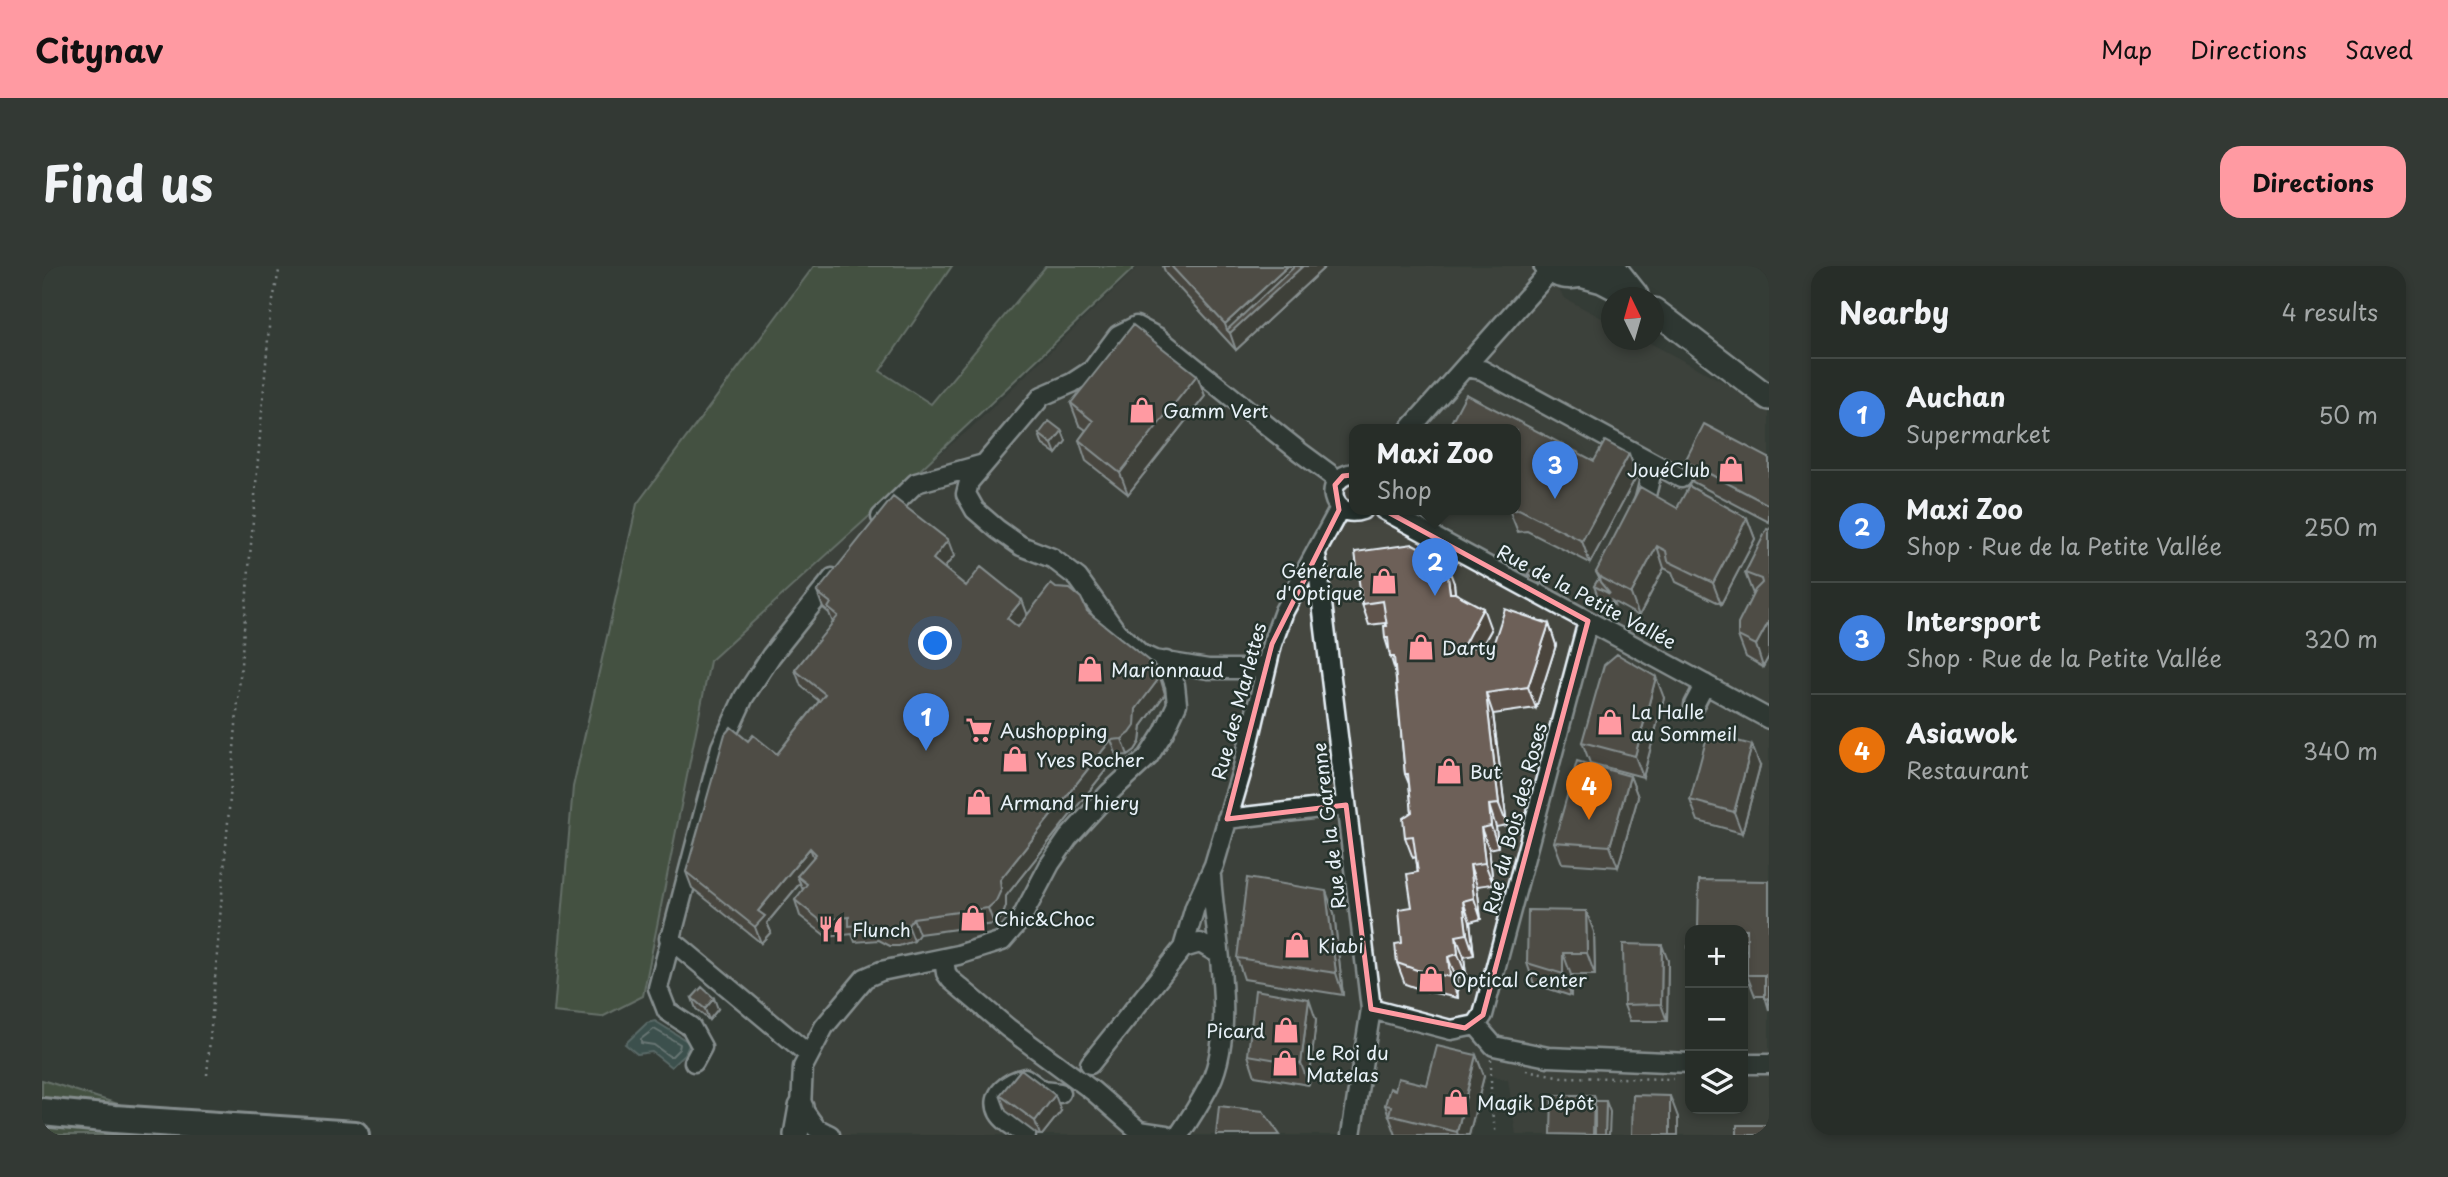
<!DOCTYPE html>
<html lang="en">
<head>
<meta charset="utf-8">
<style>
  body { margin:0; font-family:"Playpen Sans",sans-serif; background:#333934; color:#f1f3f6 }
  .controls { position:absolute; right:21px; bottom:21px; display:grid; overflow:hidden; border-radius:14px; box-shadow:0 4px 10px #0003 }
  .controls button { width:63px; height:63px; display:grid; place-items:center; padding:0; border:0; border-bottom:2px solid #434945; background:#272d28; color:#f1f3f6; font:35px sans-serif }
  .compass { position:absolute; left:1559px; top:21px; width:63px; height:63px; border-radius:50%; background:#272d28; box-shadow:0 4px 10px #0003; rotate:355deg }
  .you { position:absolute; left:894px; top:378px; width:24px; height:24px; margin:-18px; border:5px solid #fff; border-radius:50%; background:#1a73e8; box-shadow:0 0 0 10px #1a73e833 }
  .badge { display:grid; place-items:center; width:46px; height:46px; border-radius:50%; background:#ff9aa2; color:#fff; font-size:23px; font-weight:700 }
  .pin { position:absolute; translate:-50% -58px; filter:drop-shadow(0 2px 4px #0008) }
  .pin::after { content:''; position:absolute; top:37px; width:24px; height:21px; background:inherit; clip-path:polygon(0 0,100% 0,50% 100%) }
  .popup { position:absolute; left:1307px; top:158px; width:172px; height:91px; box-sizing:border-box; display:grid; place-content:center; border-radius:14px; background:#272d28; filter:drop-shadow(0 2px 5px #0005); font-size:23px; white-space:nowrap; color:#a4a8a8 }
  .popup b { font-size:26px; color:#f1f3f6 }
  .popup::after { content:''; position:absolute; left:50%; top:100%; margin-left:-14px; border:14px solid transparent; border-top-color:#272d28 }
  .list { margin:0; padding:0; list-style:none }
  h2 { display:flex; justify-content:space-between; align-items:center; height:91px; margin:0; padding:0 28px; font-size:30px }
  h2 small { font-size:23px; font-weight:400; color:#a4a8a8 }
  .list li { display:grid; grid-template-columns:46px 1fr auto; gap:21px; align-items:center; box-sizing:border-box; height:112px; padding:0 28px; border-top:2px solid #434945 }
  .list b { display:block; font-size:26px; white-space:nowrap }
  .list p { margin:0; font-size:23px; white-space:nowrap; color:#a4a8a8 }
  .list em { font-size:23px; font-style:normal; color:#a4a8a8 }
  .icon { flex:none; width:38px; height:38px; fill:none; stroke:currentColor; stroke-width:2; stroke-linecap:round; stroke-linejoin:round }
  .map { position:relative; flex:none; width:1727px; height:869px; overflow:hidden; border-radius:21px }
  header { display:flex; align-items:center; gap:42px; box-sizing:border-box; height:98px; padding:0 35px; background:#ff9aa2; color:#111 }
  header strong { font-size:33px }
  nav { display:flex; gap:38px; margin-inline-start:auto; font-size:24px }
  .intro { display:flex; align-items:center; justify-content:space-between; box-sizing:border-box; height:168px; padding:0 42px }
  h1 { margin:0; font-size:49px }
  .button { padding:18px 32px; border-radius:21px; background:#ff9aa2; color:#111; font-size:24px; font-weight:700 }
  main { display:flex; gap:42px; padding:0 42px }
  aside { flex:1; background:#272d28; border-radius:21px; box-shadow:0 4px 10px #0003 }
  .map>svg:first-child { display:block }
  .built { fill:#454740; fill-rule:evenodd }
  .green { fill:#586c50; stroke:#a0aea4; stroke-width:2 }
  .water { fill:#446967; stroke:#869fa1; stroke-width:2 }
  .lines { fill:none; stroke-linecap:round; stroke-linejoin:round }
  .shore { stroke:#a6bbbe; stroke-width:2 }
  .minor-casing { stroke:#e8f1f8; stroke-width:23 }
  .major-casing { stroke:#e8f1f8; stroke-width:28 }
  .highway-casing { stroke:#e8f1f8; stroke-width:32 }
  .path { stroke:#e8f1f8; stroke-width:2.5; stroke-dasharray:2 5; stroke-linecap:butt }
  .minor { stroke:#26332d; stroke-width:18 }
  .major { stroke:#26332d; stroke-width:23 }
  .highway { stroke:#26332d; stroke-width:26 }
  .wall { fill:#5e534c; stroke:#e8f1f8; stroke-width:2 }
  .shaded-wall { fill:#4c443e; stroke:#e8f1f8; stroke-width:2 }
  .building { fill:#6d6158; stroke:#e8f1f8; stroke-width:2 }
  .marked { fill:none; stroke:#ff9aa2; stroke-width:5; stroke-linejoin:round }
  .labels { text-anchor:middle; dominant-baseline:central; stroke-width:5; stroke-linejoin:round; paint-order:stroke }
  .poi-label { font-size:19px; fill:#e8f1f8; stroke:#26332d; text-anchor:start }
  .street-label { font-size:19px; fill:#e8f1f8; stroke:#26332d }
</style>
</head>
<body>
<header>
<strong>Citynav</strong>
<nav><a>Map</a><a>Directions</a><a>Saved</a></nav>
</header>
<div class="intro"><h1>Find us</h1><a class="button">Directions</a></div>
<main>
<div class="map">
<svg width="1727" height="869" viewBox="0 0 1727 869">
  <rect width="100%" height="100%" fill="#343c36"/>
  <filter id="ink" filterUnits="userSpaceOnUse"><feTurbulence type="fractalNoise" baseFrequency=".0143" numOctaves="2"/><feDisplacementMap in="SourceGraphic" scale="14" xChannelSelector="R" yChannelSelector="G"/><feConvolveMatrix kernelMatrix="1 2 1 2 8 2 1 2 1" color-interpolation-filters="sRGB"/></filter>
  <g filter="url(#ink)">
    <path class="built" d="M1097,0H1497L1524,33L1569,57L1570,74H1602L1727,140V869H1474L1466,814L1445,809L1430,869H768L757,856L761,801L742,775L639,697L610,683L668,395L877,205L928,163ZM1312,164H1474V244H1312ZM1648,664H1701V843H1648Z"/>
    <path class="green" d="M772,0H910L838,105L889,138L1004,0H1094L877,205L668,395L601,730L560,751L512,746L531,521L595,238Z
      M0,814L79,839L95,840L107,869H0Z"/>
    <path class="water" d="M613,755L648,777L643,788L629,801L610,786L595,788L583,778L605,757Z"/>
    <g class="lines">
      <path class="shore" d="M612,763L638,778L637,783L630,790H627L612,779L599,777V773Z"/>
      <g class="minor-casing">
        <path id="minor" d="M1423,101L1440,104L1639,212
          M1367,164L1509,4
          M1312,207C1279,211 1289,255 1320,244
          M1603,233L1608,213L1607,195
          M1342,244L1727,453
          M839,251L874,217L942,198
          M1274,288L1329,743L1309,869
          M1224,398L1209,403H1166L1112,394L1099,388L1074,365L1036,312L1010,292L979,280L955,263L933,244L924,228L927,216L1000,130L1030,117L1050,104L1076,69L1094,60L1115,71L1258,186L1296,214
          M1652,439L1663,418
          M1185,553L1304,539
          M627,672L766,788
          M1141,682L1158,677L1177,688
          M902,693L904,707L909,714L966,762L1051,825L1097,865V869
          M1329,743L1409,764L1434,759
          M1434,759L1441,749L1546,355
          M1434,759L1452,780L1506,791L1648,797
          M652,796L660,781L649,761L625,745L616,722L679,481L702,431L729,390L791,312
          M1048,798L1141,682L1153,641L1172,599L1201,501L1230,378L1242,345L1298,242
          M1701,798H1727
          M1097,865L1124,869
          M788,869L774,862L759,841L761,801L782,761L823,712L839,705L916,689L960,675L979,653L1008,598L1026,572L1067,527L1106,491L1122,466L1135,438L1133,419L1124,395
          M984,869C976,863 962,856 957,847C947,828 968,815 983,812L1001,825L1018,827
          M1137,869C1148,853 1159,835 1168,818C1195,760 1173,673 1169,610"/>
      </g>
      <g class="major-casing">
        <path id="major" d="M1504,0C1517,14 1537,14 1551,1
          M1571,0L1594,29
          M1538,9L1560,15L1593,32
          M1612,44L1727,132
          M754,869L759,841"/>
      </g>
      <g class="highway-casing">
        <path id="highway" d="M0,846L72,853L313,869"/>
      </g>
      <path class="path" d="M1449,793V840L1454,869
        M1484,804L1520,811L1631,813
        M165,809L228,49L238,0"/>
      <use href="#minor" class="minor"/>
      <use href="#major" class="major"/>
      <use href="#highway" class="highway"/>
    </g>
    <path class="wall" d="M1121,0H1284L1194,84L1124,8Z
      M1155,109L1163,130L1086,228L1044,195L1037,174L1044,164L1037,159L1029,138Z
      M1020,165L1024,175L1014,188L1001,179L997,168Z
      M1587,188L1595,209L1548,297L1485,265L1476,266L1468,246L1466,244H1474L1552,195Z
      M1727,192V256L1651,216L1643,195Z
      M1635,242L1705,252L1713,273L1679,338L1634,316L1630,306L1622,302L1597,350L1570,335L1572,339L1556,331L1552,320L1557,312L1554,306Z
      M1727,264V390L1721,401L1704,391L1696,370L1711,328L1703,307Z
      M912,290L902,302L924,320L980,334L985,348L1045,345L1123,428L1100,460L1098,476L1093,484L1086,489L1075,490L964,630V640L960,651L952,658L877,668L872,675L857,680H848L837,674L813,676L810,668L785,671L758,650L753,634L761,624L758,617L725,657L729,666L719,677L650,622L644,606L706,475L735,488L777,435L759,420L753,404L791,357L787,347L781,342L775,326Z
      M1486,308L1498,310L1500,316L1498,319L1488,314Z
      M1412,317L1413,327L1449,364L1440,380L1451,379L1507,358L1514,379L1494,442L1451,448L1465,559L1454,561L1456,581L1447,583L1451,618L1435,620L1439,653L1428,656L1432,689L1422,691L1424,709L1414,712L1416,732L1383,725L1363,718L1355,697L1370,641L1376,606L1374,591L1371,592L1363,571L1370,546L1367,518L1363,508L1353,405L1343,372L1344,357L1327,359L1320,338Z
      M1622,432L1601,511L1548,497L1540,476Z
      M1718,500L1700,567L1656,555L1648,534Z
      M1588,510L1596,531L1576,601L1520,597L1512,576Z
      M1727,615V744L1723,730H1713L1705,709V684H1701V664H1657L1656,662Z
      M1292,647L1301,729L1202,713L1195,692Z
      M1552,666L1553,709H1529V730L1492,718L1485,697Z
      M1626,695L1625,755H1588L1582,739Z
      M650,732L676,743L667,754L654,743Z
      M1274,754L1267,819L1213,810L1206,789Z
      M1434,789L1442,810L1427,869H1354L1343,839L1353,824L1385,819Z
      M958,829L1019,845L1000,869H996L964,845Z"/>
    <path class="shaded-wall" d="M1246,0H1284L1194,84L1188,67L1185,64L1183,58Z
      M1155,109L1163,130L1086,228L1078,207Z
      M1020,165L1024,175L1014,188L1010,178Z
      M1587,188L1595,209L1548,297L1540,275Z
      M1705,252L1713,273L1679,338L1671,317Z
      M906,274L912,290L896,310L891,293Z
      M1615,280L1622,302L1597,350L1589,328Z
      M1404,296L1412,317L1415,349L1408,327Z
      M1498,310L1500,316L1498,319L1496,314Z
      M980,334L986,350L971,368L965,352Z
      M1441,342L1449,364L1427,403L1420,382Z
      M1727,355V390L1721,401L1714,379Z
      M1507,358L1514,379L1494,442L1486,421Z
      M1118,411L1123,428L1100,460L1098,476L1093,484L1086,489L1080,473L1094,443Z
      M1614,411L1622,432L1601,511L1593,490Z
      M1444,427L1451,448L1465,559L1457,538Z
      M1069,474L1075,490L964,630V640L960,651L952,658L946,642L958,614Z
      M1710,479L1718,500L1700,567L1692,546Z
      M1588,510L1596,531L1576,601L1568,580Z
      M1447,539L1454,561L1456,581L1449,560Z
      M1439,562L1447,583L1451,618L1443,597Z
      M768,582L774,598L755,610L758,617L725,657L729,666L719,677L713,661L716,645Z
      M1428,599L1435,620L1439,653L1432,632Z
      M1284,625L1292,647L1301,729L1294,707Z
      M1421,635L1428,656L1432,689L1425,668Z
      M1544,645L1552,666L1553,709L1545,687Z
      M871,652L877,668L872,675L866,659Z
      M1414,670L1422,691L1424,709L1416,688Z
      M1620,679L1626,695L1625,755L1619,738Z
      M1521,687L1529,709V730L1521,708Z
      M1406,691L1414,712L1416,732L1408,711Z
      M672,732L676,743L667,754L663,743Z
      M1267,733L1274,754L1267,819L1259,798Z
      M1434,789L1442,810L1427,869H1416L1415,866Z
      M1013,829L1019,845L1000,869H998L993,855Z
      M1552,829L1557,846V869H1551Z
      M1628,830L1636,851V869H1628Z
      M1564,835L1568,846L1567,869H1563Z"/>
    <path class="building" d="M1129,0H1246L1183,58Z
      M1253,0H1261L1188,67L1185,64Z
      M1091,59L1155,109L1078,207L1037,174L1051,155L1029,137Z
      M1424,128L1552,195L1563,175L1587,188L1540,275L1477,243L1474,244V164H1405Z
      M1007,155L1020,165L1010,178L997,168Z
      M1662,158L1727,192V239L1643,195Z
      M1647,220L1705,252L1671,317L1626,295L1624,285L1615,280L1589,328L1559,312L1554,306L1598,221L1635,242Z
      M851,231L906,274L891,293L924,320L939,301L980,334L965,352L976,361L1009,318L1014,322L1028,323L1039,332L1045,345L1113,400L1118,411L1094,443L1093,460L1088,467L1080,473L1069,474L958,614L959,624L954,635L946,642L871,652L866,659L851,664H842L831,658L807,660V651L779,655L753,634L765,618L755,610L774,588L768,582L716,645L723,650L713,661L644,606L683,468L689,461L706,475L711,469L735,488L783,428L753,404L796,350L786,342L789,337L775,326Z
      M1725,263L1727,264V355L1714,379L1696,370V358L1713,324L1720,317L1719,313L1703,307Z
      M1371,278L1404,296L1408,327H1413L1441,342L1420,382L1451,379L1463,343L1507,358L1486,421L1444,427L1457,538L1447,539L1449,560L1439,562L1443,597L1428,599L1432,632L1421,635L1425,668L1414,670L1416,688L1406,691L1408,711L1375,704L1355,697L1353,678L1360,677L1357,643L1370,641L1365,608L1376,606L1371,570L1363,571L1361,552L1370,546L1366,508H1363L1352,391H1348L1346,372H1343L1342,360H1345L1341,335L1320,338L1313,286Z
      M1488,304L1498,310L1496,314L1486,308Z
      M1557,312L1558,316L1568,328L1552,320Z
      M1575,388L1614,411L1593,490L1540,476L1562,399Z
      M1666,467L1710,479L1692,546L1648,534Z
      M1535,495L1588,510L1568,580L1512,576Z
      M1205,612L1284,625L1294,707L1195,692Z
      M1657,614L1727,615V733L1723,732V709H1705V663L1656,662Z
      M1486,644L1544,645L1545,687H1521V708L1485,697Z
      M1581,678L1620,679L1619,738L1582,739Z
      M1646,680H1648V690H1646Z
      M660,721L672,732L663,743L650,732Z
      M1213,724L1267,733L1259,798L1206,789Z
      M1395,780L1434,789L1415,866L1347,849L1349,840L1343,839L1348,822L1353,824L1356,812L1385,819Z
      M979,803L1013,829L993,855L958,829Z
      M1510,829H1552L1551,869L1509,868Z
      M1591,829L1628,830V869H1590Z
      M1553,835H1564L1563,869H1553Z
      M1177,840L1221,845L1238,869H1174Z
      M1695,859H1727V869H1695Z"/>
  </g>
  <path d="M0 0H1727V869H0ZM1319,208L1329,217L1331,238L1546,355L1441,749L1423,762L1329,743L1304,539L1185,553L1230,378L1297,244L1293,219L1301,210Z" fill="#343c36" fill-opacity=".55" fill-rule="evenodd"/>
  <path class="marked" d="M1319,208L1329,217L1331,238L1546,355L1441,749L1423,762L1329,743L1304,539L1185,553L1230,378L1297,244L1293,219L1301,210Z"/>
  <defs>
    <g id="shop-bare" transform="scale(2.1)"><path d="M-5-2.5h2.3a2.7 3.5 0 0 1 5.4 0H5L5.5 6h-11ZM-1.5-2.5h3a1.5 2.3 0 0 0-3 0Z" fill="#ff9aa2" stroke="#26332d" stroke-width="2.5" paint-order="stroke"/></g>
    <g id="supermarket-bare" transform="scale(2.1)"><path d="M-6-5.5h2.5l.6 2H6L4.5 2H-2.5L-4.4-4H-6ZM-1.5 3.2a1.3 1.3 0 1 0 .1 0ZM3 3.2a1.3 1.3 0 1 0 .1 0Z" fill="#ff9aa2" stroke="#26332d" stroke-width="2.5" paint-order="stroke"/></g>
    <g id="restaurant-bare" transform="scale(2.1)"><path d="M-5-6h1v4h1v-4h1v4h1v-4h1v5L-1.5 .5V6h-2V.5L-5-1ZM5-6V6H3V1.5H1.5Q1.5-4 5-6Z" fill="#ff9aa2" stroke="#26332d" stroke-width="2.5" paint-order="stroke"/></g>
  </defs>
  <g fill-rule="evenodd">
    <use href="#shop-bare" x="1100" y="144"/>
    <use href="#shop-bare" x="1689" y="203"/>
    <use href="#shop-bare" x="1342" y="315"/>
    <use href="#shop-bare" x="1379" y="381"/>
    <use href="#shop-bare" x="1048" y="403"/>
    <use href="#shop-bare" x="1568" y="456"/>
    <use href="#supermarket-bare" x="937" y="464"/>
    <use href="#shop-bare" x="973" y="493"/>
    <use href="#shop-bare" x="1407" y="505"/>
    <use href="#shop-bare" x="937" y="536"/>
    <use href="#shop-bare" x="931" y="652"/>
    <use href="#restaurant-bare" x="789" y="663"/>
    <use href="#shop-bare" x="1255" y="679"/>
    <use href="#shop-bare" x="1389" y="713"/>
    <use href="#shop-bare" x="1244" y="764"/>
    <use href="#shop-bare" x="1243" y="797"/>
    <use href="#shop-bare" x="1414" y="836"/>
  </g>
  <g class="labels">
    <g class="poi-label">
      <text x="1121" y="144">Gamm Vert</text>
      <text x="1668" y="203" text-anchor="end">JouéClub</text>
      <text x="1321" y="304" text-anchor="end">Générale<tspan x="1321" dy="22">d'Optique</tspan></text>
      <text x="1400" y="381">Darty</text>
      <text x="1069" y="403">Marionnaud</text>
      <text x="1589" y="445">La Halle<tspan x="1589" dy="22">au Sommeil</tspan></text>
      <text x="958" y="464">Aushopping</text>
      <text x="994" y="493">Yves Rocher</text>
      <text x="1428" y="505">But</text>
      <text x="958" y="536">Armand Thiery</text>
      <text x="952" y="652">Chic&amp;Choc</text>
      <text x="810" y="663">Flunch</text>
      <text x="1276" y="679">Kiabi</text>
      <text x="1410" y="713">Optical Center</text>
      <text x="1223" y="764" text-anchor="end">Picard</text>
      <text x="1264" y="786">Le Roi du<tspan x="1264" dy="22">Matelas</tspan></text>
      <text x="1435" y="836">Magik Dépôt</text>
    </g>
    <g class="street-label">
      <text transform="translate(1545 330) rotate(28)">Rue de la Petite Vallée</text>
      <text transform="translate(1196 435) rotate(-75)">Rue des Marlettes</text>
      <text transform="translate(1472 552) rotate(-75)">Rue du Bois des Roses</text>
      <text transform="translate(1286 560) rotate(-97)">Rue de la Garenne</text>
    </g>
  </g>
</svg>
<div class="controls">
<button>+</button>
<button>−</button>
<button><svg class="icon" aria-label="layers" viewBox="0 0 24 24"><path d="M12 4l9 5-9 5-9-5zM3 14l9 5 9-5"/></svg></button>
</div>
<svg class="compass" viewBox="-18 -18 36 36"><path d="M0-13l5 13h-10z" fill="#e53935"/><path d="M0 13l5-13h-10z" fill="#a4a8a8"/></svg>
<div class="you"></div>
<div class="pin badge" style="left:884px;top:485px;background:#3f7fe0">1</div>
<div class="pin badge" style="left:1393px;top:330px;background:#3f7fe0">2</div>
<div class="popup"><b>Maxi Zoo</b>Shop</div>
<div class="pin badge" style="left:1513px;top:233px;background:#3f7fe0">3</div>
<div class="pin badge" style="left:1547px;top:554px;background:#e8710a">4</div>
</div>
<aside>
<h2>Nearby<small>4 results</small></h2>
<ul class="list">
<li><span class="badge" style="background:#3f7fe0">1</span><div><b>Auchan</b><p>Supermarket</p></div><em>50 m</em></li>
<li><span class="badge" style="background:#3f7fe0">2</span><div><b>Maxi Zoo</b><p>Shop · Rue de la Petite Vallée</p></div><em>250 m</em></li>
<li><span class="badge" style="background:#3f7fe0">3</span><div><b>Intersport</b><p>Shop · Rue de la Petite Vallée</p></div><em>320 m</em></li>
<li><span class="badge" style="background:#e8710a">4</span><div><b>Asiawok</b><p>Restaurant</p></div><em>340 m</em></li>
</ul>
</aside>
</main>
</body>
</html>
